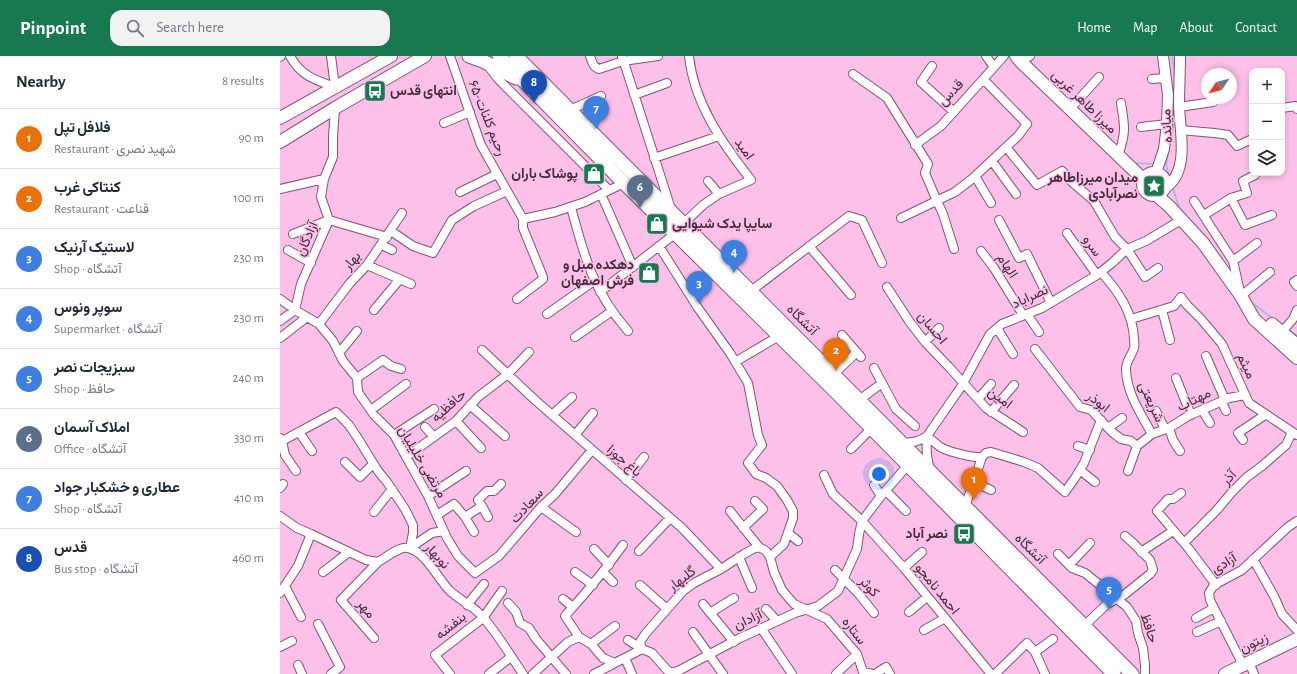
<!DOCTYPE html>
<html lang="en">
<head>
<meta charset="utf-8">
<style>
  body { margin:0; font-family:"Alegreya Sans",Vazirmatn,sans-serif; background:#f2f2f3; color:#1f2937 }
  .controls { position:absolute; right:12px; top:12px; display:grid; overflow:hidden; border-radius:8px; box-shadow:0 2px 6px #0003 }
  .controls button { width:36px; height:36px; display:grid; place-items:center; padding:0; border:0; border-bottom:1px solid #e0e1e3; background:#fff; color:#1f2937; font:20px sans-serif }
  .compass { position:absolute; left:921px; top:12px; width:36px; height:36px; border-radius:50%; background:#fff; box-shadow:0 2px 6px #0003; rotate:235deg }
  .you { position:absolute; left:599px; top:418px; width:14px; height:14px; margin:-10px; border:3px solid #fff; border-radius:50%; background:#1a73e8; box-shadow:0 0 0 6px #1a73e833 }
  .badge { display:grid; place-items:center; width:26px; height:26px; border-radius:50%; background:#187950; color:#fff; font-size:13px; font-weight:700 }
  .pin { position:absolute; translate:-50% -33px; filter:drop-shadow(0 1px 2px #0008) }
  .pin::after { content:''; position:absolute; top:21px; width:14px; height:12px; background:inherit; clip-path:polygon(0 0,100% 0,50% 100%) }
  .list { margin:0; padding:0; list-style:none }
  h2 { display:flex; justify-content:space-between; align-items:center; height:52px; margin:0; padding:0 16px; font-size:17px }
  h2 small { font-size:13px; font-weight:400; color:#747a83 }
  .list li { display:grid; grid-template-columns:26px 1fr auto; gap:12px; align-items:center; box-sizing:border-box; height:60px; padding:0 16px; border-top:1px solid #e0e1e3 }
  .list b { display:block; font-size:15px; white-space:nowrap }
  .list p { margin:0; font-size:13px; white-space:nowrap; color:#747a83 }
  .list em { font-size:13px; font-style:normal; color:#747a83 }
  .icon { flex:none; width:22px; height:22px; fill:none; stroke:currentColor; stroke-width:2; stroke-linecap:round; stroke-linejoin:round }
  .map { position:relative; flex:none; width:1017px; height:618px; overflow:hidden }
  header { display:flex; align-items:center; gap:24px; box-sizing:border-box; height:56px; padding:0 20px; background:#187950; color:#fff }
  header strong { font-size:19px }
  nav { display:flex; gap:22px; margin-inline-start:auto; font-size:14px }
  .search { width:280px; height:36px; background:#f2f2f3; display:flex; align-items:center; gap:10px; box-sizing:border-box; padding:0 14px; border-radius:12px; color:#747a83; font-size:15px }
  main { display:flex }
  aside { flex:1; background:#fff }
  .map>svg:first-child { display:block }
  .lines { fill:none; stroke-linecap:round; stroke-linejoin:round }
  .stream { stroke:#b0b6f0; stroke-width:2 }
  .minor-casing { stroke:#875276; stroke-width:10 }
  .tertiary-casing { stroke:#875276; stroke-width:12 }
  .secondary-casing { stroke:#875276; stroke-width:14 }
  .primary-casing { stroke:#875276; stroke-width:15 }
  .minor { stroke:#fff; stroke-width:8 }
  .tertiary { stroke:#fff; stroke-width:10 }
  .secondary { stroke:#fff; stroke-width:12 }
  .primary { stroke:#fff; stroke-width:13 }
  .labels { text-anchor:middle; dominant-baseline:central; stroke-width:3; stroke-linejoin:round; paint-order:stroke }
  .poi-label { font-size:14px; font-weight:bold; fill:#442c3c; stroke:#fdc0e8; text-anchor:end }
  .street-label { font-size:14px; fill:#442c3c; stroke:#fdc0e8 }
</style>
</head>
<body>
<header>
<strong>Pinpoint</strong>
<div class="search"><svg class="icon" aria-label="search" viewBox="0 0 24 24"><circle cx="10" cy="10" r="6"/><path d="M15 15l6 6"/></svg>Search here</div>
<nav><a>Home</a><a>Map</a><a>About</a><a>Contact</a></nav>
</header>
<main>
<aside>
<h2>Nearby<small>8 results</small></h2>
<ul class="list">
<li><span class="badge" style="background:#e8710a">1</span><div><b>فلافل تپل</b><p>Restaurant · شهید نصری</p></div><em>90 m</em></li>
<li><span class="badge" style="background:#e8710a">2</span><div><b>کنتاکی غرب</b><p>Restaurant · قناعت</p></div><em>100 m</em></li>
<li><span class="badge" style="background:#3f7fe0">3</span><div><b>لاستیک آرنیک</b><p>Shop · آتشگاه</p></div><em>230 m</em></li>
<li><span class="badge" style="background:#3f7fe0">4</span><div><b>سوپر ونوس</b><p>Supermarket · آتشگاه</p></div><em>230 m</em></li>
<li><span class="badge" style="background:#3f7fe0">5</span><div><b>سبزیجات نصر</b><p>Shop · حافظ</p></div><em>240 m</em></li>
<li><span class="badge" style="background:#5c6f8a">6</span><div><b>املاک آسمان</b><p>Office · آتشگاه</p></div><em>330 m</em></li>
<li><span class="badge" style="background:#3f7fe0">7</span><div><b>عطاری و خشکبار جواد</b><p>Shop · آتشگاه</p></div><em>410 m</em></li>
<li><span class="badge" style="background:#1a4fb4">8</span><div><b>قدس</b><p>Bus stop · آتشگاه</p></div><em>460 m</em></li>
</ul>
</aside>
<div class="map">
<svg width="1017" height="618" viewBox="0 0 1017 618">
  <rect width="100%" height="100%" fill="#fdc0e8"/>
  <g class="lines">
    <path class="stream" d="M892,0L895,23
      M853,107L876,108
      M890,121L886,109L895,59
      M892,130L900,154
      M971,246L995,264
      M1010,275L1017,280"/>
    <g class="minor-casing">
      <path id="minor" d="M10,0C21,20 35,24 55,31L51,0
        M170,0L201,89L243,163L275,156L305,146L344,127
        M310,0C312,6 313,11 319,13L343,5L378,0
        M342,0L391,153
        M706,0L714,11
        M0,1L1,0
        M744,4L750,0
        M208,10L219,24L329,134
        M652,10L641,26L674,56
        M573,18L607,42L648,108L645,117L657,145L663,158L674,193
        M872,23L886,22
        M354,39L387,27
        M899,51L933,46
        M1002,52L1015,50L1017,53
        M790,53L819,21
        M290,54L321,40
        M164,67L190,56
        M861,71L887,68
        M901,74C917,76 933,76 948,79L957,90L972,83
        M635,89L661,70L724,0
        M726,91L757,129L782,115L793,127L814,145L835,181L847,193L865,221L878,212
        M838,100C846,77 845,71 841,47
        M374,102L439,80
        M712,105L736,138
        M695,120L711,147
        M428,125L439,138
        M0,133L44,123
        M180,136L217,118
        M321,138L353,211
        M951,142L967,137L963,125L975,119
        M914,145L953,205L961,240L990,216
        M291,151C304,200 313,235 348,275
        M924,159L951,142L965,169L992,159
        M621,162L675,136L692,123L738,80L747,68L704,24
        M719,164L739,202L747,198L771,247
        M403,168L423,149L439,138L471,124C442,87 414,47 409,0
        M111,175L133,190L153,197L172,164L194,150L227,135
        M787,177L817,219
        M13,178L49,164L107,181
        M102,189L112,194
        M379,190L418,252L450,297L468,327L478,379L482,389L468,407L476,418L486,422L497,430L507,444L513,455V462L504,488L490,501
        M529,190L571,239
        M8,194L31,207
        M701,195L714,212L743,259
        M953,205L977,187
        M87,209L131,228
        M821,216C838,235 853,256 854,283C854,285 855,289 854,292C852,299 845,307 846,314C847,338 861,358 872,378
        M1017,224L1014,226L1017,230
        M607,231L629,265L645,286L669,311L706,352L743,376
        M471,235L569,160L582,164L602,207
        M320,236L396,177
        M0,243L15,254L39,268L53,285L63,305L77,322L78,336L94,359L114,379L148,440L167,482L178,500L195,517L219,500L261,451L275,438L312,394
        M237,243L263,223V221L243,172V163
        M94,254L120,223
        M882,254L890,284
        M267,258L314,225
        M747,258L759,276
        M851,263L894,250L901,241L907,249L921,263L942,288L969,347L1017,379
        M0,265L15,254L21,228L49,164L41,141L44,123L53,101V81L55,52
        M39,268L70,227L87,209L122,157
        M717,272L733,298
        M1001,277L1013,263L1017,254
        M562,279L581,301
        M295,281L332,255
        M0,282L27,261
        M645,286L659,272
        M755,293L800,351L811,354L832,376L841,383L851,385L857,390L848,415
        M202,294L255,344L402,472L441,513
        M59,297L77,275
        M926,300L945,344
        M455,306L499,280
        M594,312L616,353L635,370
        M554,318L577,296
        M77,322L103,304L111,310L121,313
        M896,322L911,359
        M698,343L711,328
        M579,344L601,328
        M941,345L946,355
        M190,349L225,380
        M91,354L126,328
        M922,354L930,367
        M876,355L885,373
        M711,356L734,329
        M272,359L292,341
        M176,365L201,392
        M145,371L154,381
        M828,372L842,362
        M889,372L893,384L900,395
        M19,376L32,395
        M114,379L154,353
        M295,379L313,357
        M647,380C652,384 657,389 662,392C670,396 693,402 702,401L706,397L711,396L744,406L758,412L785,436L795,422L804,407L821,364
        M647,380C646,392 646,401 650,413
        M0,382L2,385L56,356L69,369L79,384L98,415L107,426L125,453L133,469V477L130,492
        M963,384L958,377L985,359
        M2,385L5,399L16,415
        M622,387C632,386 639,386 647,380L681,331L710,278L722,268L762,252L817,219L832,207L847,193L866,185L901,164
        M798,390L810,394
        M857,390L872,378L889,372L908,360L949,342L965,339
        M571,393L592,372
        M126,401L176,365L198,341L228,318L249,296
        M65,406L80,421L93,408
        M800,414L815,426
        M544,419L553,438L582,465L624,512L711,618
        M346,424L364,401
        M694,426L711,434
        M594,429L601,440
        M0,432L3,428
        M606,435L626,455
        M901,437L893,443H888L877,455L909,493L936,529
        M148,440L186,415
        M202,450L208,461
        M261,451L296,476
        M685,451L702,401
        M450,455L479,491
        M94,456L112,433
        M157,459L174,448L185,461L202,450L198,444L207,435H214L221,428
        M0,460L17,472L31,478L86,504L98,506C105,502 120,490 128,492C145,495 158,523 170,535C180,544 193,550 202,560C217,577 230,599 243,618
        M185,461L194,476
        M463,472L483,453L475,445
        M508,477L518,485
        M904,487L936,455L952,436L967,421L982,410L1006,389L1012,376
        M130,492L152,477L164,475
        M314,493L329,509
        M359,495L390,462
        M861,496L893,475
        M778,498L792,512L805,517L847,551L856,565L858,577L863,592L865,609V618
        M459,501L472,532
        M973,503L994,540L1002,558L1017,574
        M789,509L810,487
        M624,512L642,496
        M555,514L578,537L594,557
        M43,516L69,496
        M295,516L313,529
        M323,516L333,526
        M360,529L387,553
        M5,530L21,561
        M0,537L18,510L31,478
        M283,543L293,551
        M228,547L236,556L240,567L249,572L256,583L286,618
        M423,548L454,586
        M187,549L204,528
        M486,553L497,565
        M629,556L647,541
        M430,557L454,542
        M916,562L934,552
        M38,568L60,611L51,618
        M804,570L827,548L844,539L870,518L873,514L870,504L853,487L845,480
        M481,572L512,618
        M644,574L665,562
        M413,576L443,618
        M917,576L941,565
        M299,581L285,560C306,537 325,514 343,489
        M94,582L61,544L98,506
        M348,584L362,593
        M311,588L335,570
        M0,591L12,585
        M362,593L360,586L366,577L403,535L414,527L441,513L464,498L473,493L479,491L486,495L490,501L494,516L502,534L514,548L547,563L577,598L583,616L593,618
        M755,596L773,583
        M345,602L352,618
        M969,606L974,618
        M18,609L22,618
        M963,609L934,552L930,544L929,537L934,529L962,514L1008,471L1017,465
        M170,618L155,599L203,562L222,535
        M209,618L231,601
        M253,618L288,586L299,581L311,588L323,602L335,607L362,593L372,597L387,614L392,617L400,614L460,582L515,557L538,550L558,535L577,493L579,478L582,465L601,440L628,409
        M314,618L335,607
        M556,618L577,598
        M595,618L606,611L610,618
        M715,618L747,587L755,596L765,618"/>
    </g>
    <g class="tertiary-casing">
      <path id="tertiary" d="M876,117L884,93L887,68L888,39L883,0
        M885,132C910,116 900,75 899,50C899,33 900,17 900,0"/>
    </g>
    <g class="secondary-casing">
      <path id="secondary" d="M736,0L741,6L864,124
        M0,62L111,0
        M0,86L55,52L145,0
        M863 128a11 11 0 1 1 22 0a11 11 0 1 1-22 0Z
        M876,139L889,150L923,187L961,240L974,263L1017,302
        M992,268L1017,289
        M945,618L1017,583"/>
    </g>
    <g class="primary-casing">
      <path id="primary" d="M189,0L205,6L236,22
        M219,0L344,127L555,335L834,618
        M236,0L852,618"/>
    </g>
    <use href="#minor" class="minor"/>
    <use href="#tertiary" class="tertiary"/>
    <use href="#secondary" class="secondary"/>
    <use href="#primary" class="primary"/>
  </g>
  <defs>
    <g id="bus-square" transform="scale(1.15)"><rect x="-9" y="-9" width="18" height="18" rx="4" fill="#187950" stroke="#fdc0e8"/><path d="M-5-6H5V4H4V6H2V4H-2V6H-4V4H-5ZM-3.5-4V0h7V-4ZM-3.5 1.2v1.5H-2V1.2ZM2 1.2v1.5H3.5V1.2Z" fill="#fff"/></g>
    <g id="shop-square" transform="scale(1.15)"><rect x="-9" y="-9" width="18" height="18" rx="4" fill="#187950" stroke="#fdc0e8"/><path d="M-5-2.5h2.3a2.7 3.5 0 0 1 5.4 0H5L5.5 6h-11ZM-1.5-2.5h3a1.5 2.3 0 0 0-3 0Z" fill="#fff"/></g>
    <g id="sight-square" transform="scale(1.15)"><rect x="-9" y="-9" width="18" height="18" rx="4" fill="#187950" stroke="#fdc0e8"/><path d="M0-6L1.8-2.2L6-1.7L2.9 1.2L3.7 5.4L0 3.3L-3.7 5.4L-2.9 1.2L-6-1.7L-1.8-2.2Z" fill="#fff"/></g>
  </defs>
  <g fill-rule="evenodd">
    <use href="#bus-square" x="95" y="35"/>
    <use href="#shop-square" x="314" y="118"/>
    <use href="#sight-square" x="874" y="130"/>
    <use href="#shop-square" x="377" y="168"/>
    <use href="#shop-square" x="369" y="217"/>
    <use href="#bus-square" x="684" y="478"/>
  </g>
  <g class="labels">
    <g class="poi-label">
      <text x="110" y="35" text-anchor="start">انتهای قدس</text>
      <text x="298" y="118">پوشاک باران</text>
      <text x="858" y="122">میدان میرزاطاهر<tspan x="858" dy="16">نصرآبادی</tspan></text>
      <text x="392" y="168" text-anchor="start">سایپا یدک شیوایی</text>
      <text x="354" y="209">دهکده مبل و<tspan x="354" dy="16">فرش اصفهان</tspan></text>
      <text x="668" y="478">نصر آباد</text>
    </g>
    <g class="street-label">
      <text transform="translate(671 37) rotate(-47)">قدس</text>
      <text transform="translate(804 46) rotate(44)">میرزا طاهر غربی</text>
      <text transform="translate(207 62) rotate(68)">۶۵-رحیم کلنات</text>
      <text transform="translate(887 70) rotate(-93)">میانده</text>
      <text transform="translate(464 93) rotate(54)">امید</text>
      <text transform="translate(27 183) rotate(-67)">آزادگان</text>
      <text transform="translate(812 190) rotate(54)">سرو</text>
      <text transform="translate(72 205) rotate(-50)">بهار</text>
      <text transform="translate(727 210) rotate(57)">الهام</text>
      <text transform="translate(750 241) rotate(-25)">نصراباد</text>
      <text transform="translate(522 264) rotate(45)">آتشگاه</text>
      <text transform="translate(652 272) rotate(50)">احسان</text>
      <text transform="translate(966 310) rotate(65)">میثم</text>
      <text transform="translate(720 342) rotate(37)">امین</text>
      <text transform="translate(914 344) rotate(-26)">مهتاب</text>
      <text transform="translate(818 346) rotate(38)">ابوذر</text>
      <text transform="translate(871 346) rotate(65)">شریعتی</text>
      <text transform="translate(169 350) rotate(-42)">حافظیه</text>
      <text transform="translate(344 405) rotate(41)">باغ جوزا</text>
      <text transform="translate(142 406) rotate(59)">مرتضی خلیلیان</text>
      <text transform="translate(949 422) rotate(-46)">آذر</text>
      <text transform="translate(247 450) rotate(-47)">سعادت</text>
      <text transform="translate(750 493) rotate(45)">آتشگاه</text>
      <text transform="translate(157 500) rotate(47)">نوبهار</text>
      <text transform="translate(944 508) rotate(-32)">آزادی</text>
      <text transform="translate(402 523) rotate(-37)">گلبهار</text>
      <text transform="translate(589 531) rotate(48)">کوثر</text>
      <text transform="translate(657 533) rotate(51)">احمد نامجو</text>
      <text transform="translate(86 553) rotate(50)">مهر</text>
      <text transform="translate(468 564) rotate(-25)">آزادان</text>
      <text transform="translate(171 570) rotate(-39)">بنفشه</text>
      <text transform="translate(869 572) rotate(72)">حافظ</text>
      <text transform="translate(574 575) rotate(52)">ستاره</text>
      <text transform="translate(974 587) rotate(-26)">زیتون</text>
    </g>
  </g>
</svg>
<div class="controls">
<button>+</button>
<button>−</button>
<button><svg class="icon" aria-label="layers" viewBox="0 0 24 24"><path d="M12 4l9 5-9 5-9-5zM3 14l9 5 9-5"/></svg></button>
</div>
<svg class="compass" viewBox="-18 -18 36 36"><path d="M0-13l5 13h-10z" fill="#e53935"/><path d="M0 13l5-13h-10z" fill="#747a83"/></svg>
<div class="you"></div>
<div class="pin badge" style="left:694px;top:444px;background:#e8710a">1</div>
<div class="pin badge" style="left:556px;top:315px;background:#e8710a">2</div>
<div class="pin badge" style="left:419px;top:248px;background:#3f7fe0">3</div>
<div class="pin badge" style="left:454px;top:217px;background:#3f7fe0">4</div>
<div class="pin badge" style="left:829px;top:554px;background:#3f7fe0">5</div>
<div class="pin badge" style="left:360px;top:152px;background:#5c6f8a">6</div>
<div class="pin badge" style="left:316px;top:73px;background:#3f7fe0">7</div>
<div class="pin badge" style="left:254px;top:47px;background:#1a4fb4">8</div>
</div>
</main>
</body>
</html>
